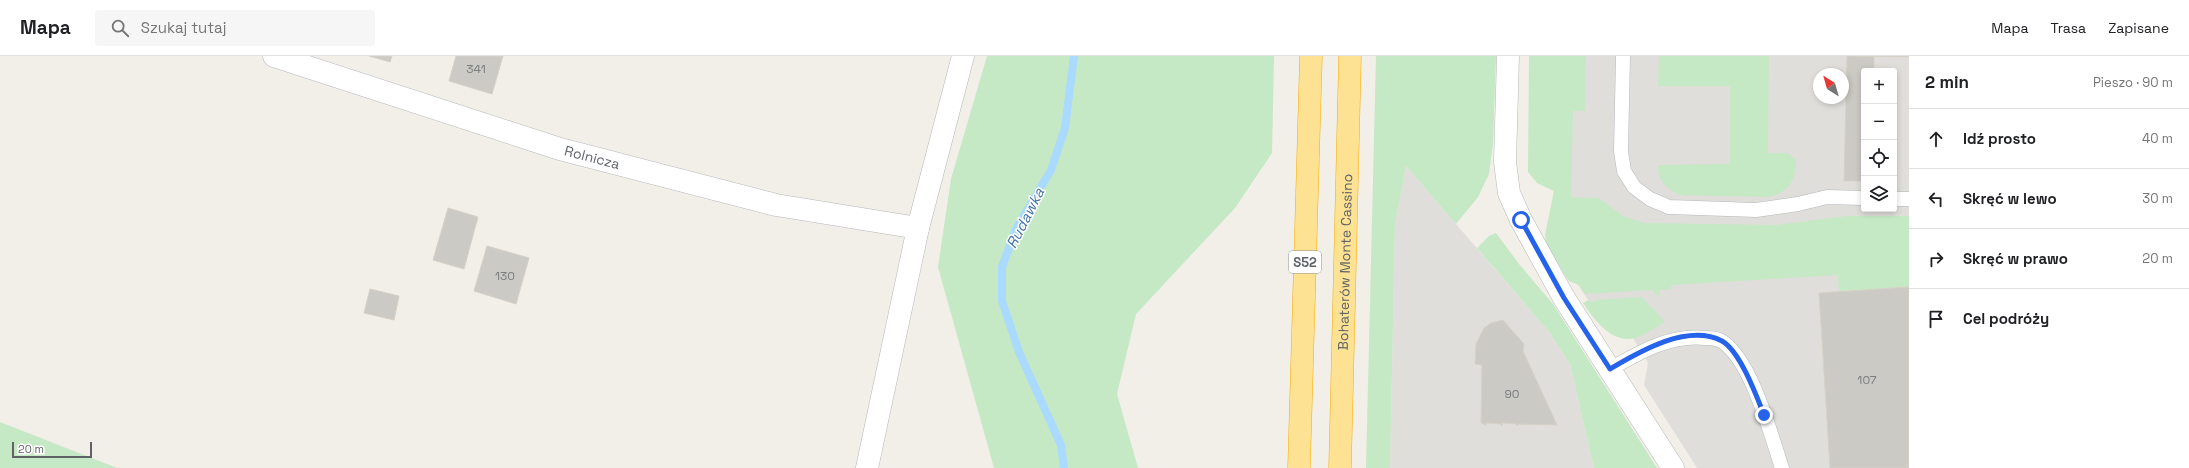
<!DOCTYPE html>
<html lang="pl">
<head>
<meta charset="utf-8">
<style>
  body { margin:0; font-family:"Space Grotesk",sans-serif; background:#f6f6f6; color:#202124 }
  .controls { position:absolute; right:12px; top:12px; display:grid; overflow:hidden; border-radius:4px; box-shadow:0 2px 6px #0003 }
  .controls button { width:36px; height:36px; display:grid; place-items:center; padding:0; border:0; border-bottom:1px solid #e0e0e0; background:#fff; color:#202124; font:20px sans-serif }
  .compass { position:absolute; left:1813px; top:12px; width:36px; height:36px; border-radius:50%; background:#fff; box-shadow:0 2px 6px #0003; rotate:323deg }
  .scale { position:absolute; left:12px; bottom:10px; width:80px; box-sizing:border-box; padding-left:4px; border:2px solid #5f6368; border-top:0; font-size:11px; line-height:14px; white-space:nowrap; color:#5f6368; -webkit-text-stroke:3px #fff; paint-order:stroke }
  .stop { position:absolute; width:12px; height:12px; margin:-9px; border:3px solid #2563eb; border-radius:50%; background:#fff }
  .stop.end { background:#2563eb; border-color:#fff; box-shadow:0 1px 4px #0008 }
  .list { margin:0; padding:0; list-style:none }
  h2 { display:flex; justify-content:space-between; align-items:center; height:52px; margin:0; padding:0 16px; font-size:17px }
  h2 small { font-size:13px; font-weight:400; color:#757577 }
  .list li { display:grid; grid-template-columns:26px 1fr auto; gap:12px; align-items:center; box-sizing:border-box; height:60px; padding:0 16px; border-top:1px solid #e0e0e0 }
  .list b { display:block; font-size:15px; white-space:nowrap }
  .list em { font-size:13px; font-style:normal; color:#757577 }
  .icon { flex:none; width:22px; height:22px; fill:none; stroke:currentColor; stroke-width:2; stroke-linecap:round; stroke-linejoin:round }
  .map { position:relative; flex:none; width:1909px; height:412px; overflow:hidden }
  header { display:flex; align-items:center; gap:24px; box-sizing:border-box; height:56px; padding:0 20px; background:#fff; border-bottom:1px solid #e0e0e0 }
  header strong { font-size:19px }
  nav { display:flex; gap:22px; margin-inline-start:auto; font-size:14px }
  .search { width:280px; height:36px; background:#f6f6f6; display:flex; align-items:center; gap:10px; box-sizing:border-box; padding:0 14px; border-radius:4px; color:#757577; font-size:15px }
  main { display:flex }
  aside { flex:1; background:#fff }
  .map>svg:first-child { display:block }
  .industrial { fill:#e0deda; fill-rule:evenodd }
  .green { fill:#c5e8c5 }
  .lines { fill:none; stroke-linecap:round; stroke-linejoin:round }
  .stream { stroke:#aadaff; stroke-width:8 }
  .building { fill:#cccac5; stroke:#d6d1c6 }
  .lane-casing { stroke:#b5b8bc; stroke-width:15 }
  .street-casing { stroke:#b5b8bc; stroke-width:23 }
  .highway-casing { stroke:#f9ab00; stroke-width:23 }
  .lane { stroke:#fff; stroke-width:14 }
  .street { stroke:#fff; stroke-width:22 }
  .highway { stroke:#fde293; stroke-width:22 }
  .route { stroke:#2563eb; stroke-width:5 }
  .labels { text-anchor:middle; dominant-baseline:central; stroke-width:3; stroke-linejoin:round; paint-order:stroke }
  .number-label { font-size:12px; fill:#7a7d7f }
  .shield { fill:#fff; stroke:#8f9295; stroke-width:1 }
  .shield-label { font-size:13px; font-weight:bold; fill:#5f6368 }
  .street-label { font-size:14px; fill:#5f6368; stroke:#fff }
  .water-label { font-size:15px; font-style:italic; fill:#4174aa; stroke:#fff }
</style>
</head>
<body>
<header>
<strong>Mapa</strong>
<div class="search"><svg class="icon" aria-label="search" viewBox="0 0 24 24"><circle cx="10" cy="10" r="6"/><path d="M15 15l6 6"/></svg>Szukaj tutaj</div>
<nav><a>Mapa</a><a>Trasa</a><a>Zapisane</a></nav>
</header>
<main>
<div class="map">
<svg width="1909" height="412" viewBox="0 0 1909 412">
  <rect width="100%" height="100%" fill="#f1efe8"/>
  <path class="industrial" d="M1558,0H1909V412H1697L1644,329L1648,307L1633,282L1605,270L1552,189ZM1864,15H1894V153H1864ZM1819,18H1843V42H1819Z
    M1406,110L1550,277L1570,308L1594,412H1390L1395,168Z"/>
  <path class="green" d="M987,0H1274L1272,97L1235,152L1136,258L1117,338L1138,412H994L938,211L951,123Z
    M1376,0H1496L1493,87L1489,118L1478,141L1456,168L1406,110L1395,168L1390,412H1366Z
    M1529,0H1586L1585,55H1573L1571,141L1599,142L1623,160L1645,167L1777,169L1848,160H1909V231L1839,235L1838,219L1671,229V233L1660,234V242L1652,234L1585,238L1579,229L1569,225L1547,192L1545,179L1554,135L1537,127L1528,116Z
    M1659,0H1769L1768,97H1788L1796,104C1797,123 1788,137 1769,141L1682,139C1668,135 1657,125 1658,109L1730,108V30H1658Z
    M1496,177L1519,208L1553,248L1657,412H1594L1570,308L1550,277L1477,192L1489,180Z
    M1642,241L1665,266C1657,270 1649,276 1641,280C1615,292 1595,265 1583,247L1589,244L1591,247L1597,244Z
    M0,366L117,412H0Z"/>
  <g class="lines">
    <path class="stream" d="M1064,412L1061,389L1019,296L1002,245V211L1016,173L1051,114L1065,72L1074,0"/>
  </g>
  <path class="building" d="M369,0H392L390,6Z
    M456,0H503L492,38L449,25Z
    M1847,0H1874V15H1864V125H1844Z
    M1858,0H1909V1L1874,0Z
    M448,152L478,161L464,213L433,204Z
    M487,190L529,202L516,248L474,235Z
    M1909,231V412H1830L1819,237Z
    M370,233L399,240L394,264L364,257Z
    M1503,264L1524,288L1523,295L1557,369L1519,368L1517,370V368L1502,367V370L1501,368L1486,367V369L1481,367L1482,309L1475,308L1476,288L1484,272L1491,267Z"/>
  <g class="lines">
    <g class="lane-casing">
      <path id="lane" d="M1623,0L1621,95L1624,115L1634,131L1650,143L1669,151L1756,154L1798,148L1827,141L1864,142
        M1894,143H1909
        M1610,313C1640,296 1670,278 1706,282C1711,282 1719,283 1723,286C1752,306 1771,379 1782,412"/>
    </g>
    <g class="street-casing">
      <g id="street">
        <path id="s1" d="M274,0L560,93L776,149L918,172"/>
        <path d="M1508,0L1505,106L1509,137L1521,164L1564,242L1673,412"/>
        <path d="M867,412L918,172L963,0"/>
      </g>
    </g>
    <g class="highway-casing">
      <g id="highway">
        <path d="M1299,412L1311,0"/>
        <path id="s2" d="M1340,412L1350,0"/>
      </g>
    </g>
    <use href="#lane" class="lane"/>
    <use href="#street" class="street"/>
    <use href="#highway" class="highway"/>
  </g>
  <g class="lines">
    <path class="route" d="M1521,164L1564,242L1610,313C1639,296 1687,267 1722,285C1740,295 1757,341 1764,359"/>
  </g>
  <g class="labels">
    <g class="number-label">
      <text x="476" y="13">341</text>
      <text x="505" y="220">130</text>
      <text x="1867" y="324">107</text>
      <text x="1512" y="338">90</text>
    </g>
    <rect class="shield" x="1289" y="195" width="32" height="22" rx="3"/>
    <g class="shield-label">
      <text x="1305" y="206">S52</text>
    </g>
    <g class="street-label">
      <text stroke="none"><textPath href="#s1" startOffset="334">Rolnicza</textPath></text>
      <text stroke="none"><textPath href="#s2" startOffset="206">Bohaterów Monte Cassino</textPath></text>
    </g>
    <g class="water-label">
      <text transform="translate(1025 162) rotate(-63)">Rudawka</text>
    </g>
  </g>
</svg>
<div class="controls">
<button>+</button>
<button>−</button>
<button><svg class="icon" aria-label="locate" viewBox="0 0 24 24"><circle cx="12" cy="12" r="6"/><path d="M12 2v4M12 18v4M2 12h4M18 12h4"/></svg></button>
<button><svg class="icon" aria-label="layers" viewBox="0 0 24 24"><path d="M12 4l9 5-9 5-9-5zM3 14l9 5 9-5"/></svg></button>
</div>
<svg class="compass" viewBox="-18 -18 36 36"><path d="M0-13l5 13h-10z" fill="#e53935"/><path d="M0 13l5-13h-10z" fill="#757577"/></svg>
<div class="scale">20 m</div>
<div class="stop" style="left:1521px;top:164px"></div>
<div class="stop end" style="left:1764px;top:359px"></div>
</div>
<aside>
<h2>2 min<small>Pieszo · 90 m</small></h2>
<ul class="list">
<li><svg class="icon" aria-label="ahead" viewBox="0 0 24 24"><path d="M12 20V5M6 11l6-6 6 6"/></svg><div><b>Idź prosto</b></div><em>40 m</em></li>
<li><svg class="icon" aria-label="left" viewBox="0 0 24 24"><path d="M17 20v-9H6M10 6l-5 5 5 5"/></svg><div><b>Skręć w lewo</b></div><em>30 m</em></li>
<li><svg class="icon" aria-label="right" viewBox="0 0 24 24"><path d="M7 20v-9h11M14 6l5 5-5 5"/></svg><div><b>Skręć w prawo</b></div><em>20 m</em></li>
<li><svg class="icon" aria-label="arrive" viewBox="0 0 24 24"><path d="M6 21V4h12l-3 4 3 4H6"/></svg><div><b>Cel podróży</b></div></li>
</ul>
</aside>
</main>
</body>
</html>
